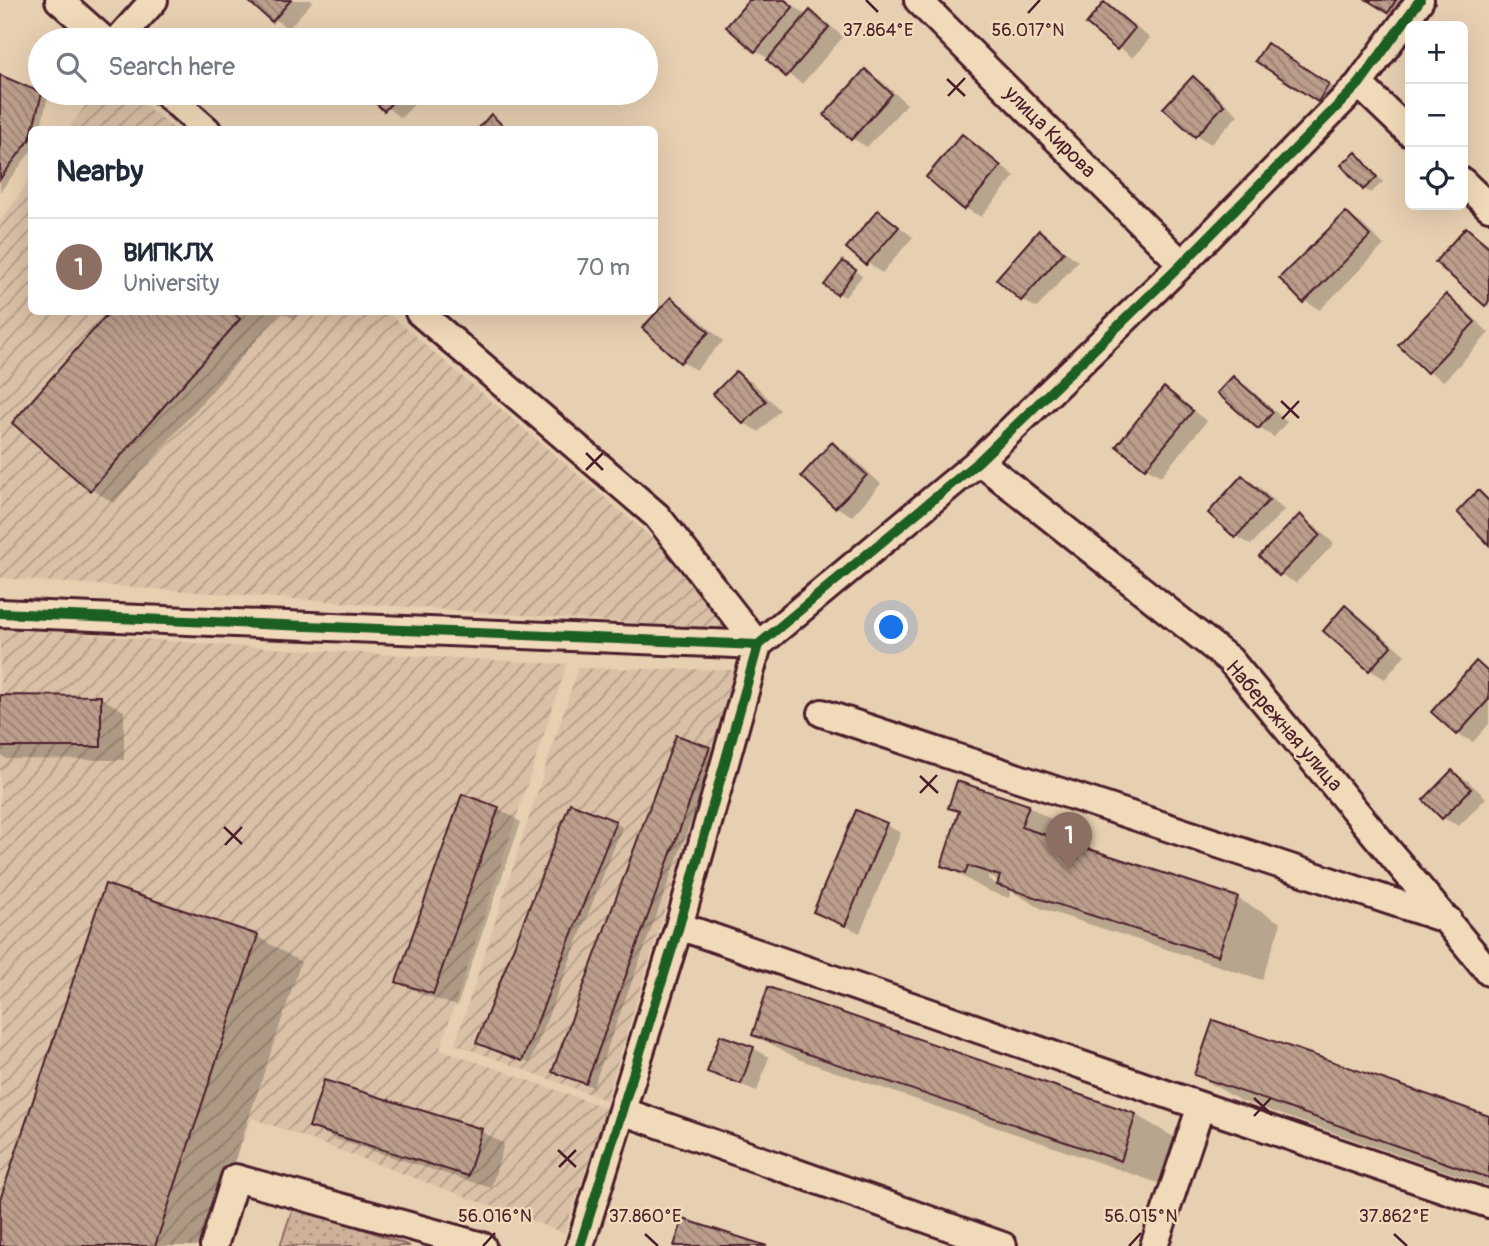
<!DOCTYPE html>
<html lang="en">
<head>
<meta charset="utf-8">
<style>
  body { margin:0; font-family:Pangolin,sans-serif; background:#f2f2f3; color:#1f2937 }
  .controls { position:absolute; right:21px; top:21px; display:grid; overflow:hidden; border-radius:10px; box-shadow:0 7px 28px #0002 }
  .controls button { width:63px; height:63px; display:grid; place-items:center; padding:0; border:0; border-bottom:2px solid #e0e1e3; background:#fff; color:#1f2937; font:35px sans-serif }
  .you { position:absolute; left:892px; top:628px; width:24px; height:24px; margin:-18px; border:5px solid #fff; border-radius:50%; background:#1a73e8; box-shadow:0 0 0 10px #1a73e833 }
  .badge { display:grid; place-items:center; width:46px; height:46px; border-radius:50%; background:#d93025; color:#fff; font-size:23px; font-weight:700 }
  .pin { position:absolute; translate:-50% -58px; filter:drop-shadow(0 2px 4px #0008) }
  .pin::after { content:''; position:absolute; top:37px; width:24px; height:21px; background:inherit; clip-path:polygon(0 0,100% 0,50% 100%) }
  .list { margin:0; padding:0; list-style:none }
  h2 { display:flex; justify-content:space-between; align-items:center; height:91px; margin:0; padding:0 28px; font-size:30px }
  h2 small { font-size:23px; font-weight:400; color:#747a83 }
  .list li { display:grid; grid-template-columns:46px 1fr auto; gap:21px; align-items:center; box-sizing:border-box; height:98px; padding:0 28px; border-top:2px solid #e0e1e3 }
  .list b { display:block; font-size:26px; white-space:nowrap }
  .list p { margin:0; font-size:23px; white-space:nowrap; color:#747a83 }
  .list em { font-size:23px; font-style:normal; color:#747a83 }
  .icon { flex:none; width:38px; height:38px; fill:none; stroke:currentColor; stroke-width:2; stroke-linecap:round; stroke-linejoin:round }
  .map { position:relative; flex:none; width:1489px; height:1246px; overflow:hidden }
  .search { position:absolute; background:#fff; box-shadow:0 7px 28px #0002; left:28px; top:28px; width:630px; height:77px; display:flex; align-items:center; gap:18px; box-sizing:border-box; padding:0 24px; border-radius:38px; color:#747a83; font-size:26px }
  .panel { position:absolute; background:#fff; box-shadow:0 7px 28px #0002; left:28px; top:126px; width:630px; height:189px; border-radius:10px }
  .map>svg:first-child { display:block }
  .industrial { fill:url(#industrial-furrows) }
  .park { fill:url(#park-dots); stroke:#8c6862; stroke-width:2 }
  .shadow { fill:#0003; fill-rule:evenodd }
  .building { fill:url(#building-back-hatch); stroke:#4a1f2b; stroke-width:2 }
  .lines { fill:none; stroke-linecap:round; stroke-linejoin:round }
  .minor-casing { stroke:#4a1f2b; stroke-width:32 }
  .minor { stroke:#f1dab9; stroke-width:26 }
  .cycleway-casing { stroke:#f1dab9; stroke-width:15 }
  .cycleway { stroke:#1b5e20; stroke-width:10 }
  .ticks { fill:none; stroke:#4a1f2b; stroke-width:2.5 }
  .labels { text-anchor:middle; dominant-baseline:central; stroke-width:5; stroke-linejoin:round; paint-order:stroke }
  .street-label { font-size:21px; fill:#4a1f2b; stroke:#f1dab9 }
  .ticks-label { font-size:18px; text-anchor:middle; fill:#4a1f2b; stroke:#f1dab9; stroke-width:5; stroke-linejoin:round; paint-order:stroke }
</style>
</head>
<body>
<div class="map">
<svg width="1489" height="1246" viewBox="0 0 1489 1246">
  <defs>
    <pattern id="industrial-furrows" width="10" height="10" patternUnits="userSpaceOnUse" patternTransform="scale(1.75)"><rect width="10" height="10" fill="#dac0a6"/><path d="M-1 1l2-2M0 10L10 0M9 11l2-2" fill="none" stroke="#b39b87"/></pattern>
    <pattern id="park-dots" width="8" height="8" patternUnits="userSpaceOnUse" patternTransform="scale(1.75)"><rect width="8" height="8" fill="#cdb19a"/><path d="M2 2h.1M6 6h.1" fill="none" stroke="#a88f7e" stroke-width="1.8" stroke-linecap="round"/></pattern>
    <pattern id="building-back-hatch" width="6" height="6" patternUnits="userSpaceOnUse" patternTransform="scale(1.75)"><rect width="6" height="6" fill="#bb9e8c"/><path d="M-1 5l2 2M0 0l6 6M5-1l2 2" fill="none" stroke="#9a8073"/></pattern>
  </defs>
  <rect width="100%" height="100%" fill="#e7cfb1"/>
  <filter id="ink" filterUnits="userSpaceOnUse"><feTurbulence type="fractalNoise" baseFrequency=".0143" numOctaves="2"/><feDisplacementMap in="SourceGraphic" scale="14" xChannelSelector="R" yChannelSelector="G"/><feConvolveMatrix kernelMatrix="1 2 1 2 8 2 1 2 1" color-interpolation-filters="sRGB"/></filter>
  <g filter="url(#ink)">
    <path class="industrial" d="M95,93H131L174,129H68Z
      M31,179L32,312H387L762,632L0,578V221Z
      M0,627L231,646L567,664L440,1049L607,1108L564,1233L252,1118L201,1246H0Z
      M578,668L739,670L606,1100L455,1044Z"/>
    <path class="park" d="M294,1204L410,1246H280Z"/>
    <path class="shadow" d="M250,0H310L312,2L288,29Z
      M751,0H787L807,16L810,12L825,21L843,37L802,84L756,50Z
      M1371,0H1417L1404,20Z
      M1105,4L1150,38L1133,58L1088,23Z
      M1283,55L1343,94L1334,109L1319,101Z
      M865,72L880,80L907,104L867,147L852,138Z
      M0,77L48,97L40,130H32V150L0,192Z
      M1193,79L1208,87L1238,115L1211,144L1196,135Z
      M368,93H425L401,118Z
      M491,117L506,125L511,130H479Z
      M962,136L1015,176L981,217L965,208Z
      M1356,154L1383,182L1371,193L1364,189Z
      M879,212L913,237L882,273L848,248Z
      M1346,214L1361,223L1384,245L1320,310L1305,301Z
      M1466,229L1489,244V307L1486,305Z
      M1039,232L1078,261L1037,308L1022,300Z
      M850,267L862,276L845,297L838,293Z
      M1446,297L1461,305L1489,333L1444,381L1429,372L1400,345Z
      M672,299L687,308L723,341L696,370L681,361Z
      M111,312H300L294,319L281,312L114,503L91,489L15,422Z
      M736,373L752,382L780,410L759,432L744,423Z
      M1233,378L1248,387L1287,422L1274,437L1259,428L1220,393Z
      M1164,390L1207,421L1161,476L1146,468Z
      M832,445L848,453L881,484L852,516L836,507L803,476Z
      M1243,478L1258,486L1284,510L1251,545L1236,536Z
      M1300,517L1315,526L1334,544L1296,583L1280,574Z
      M1345,607L1360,616L1405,655L1385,679L1370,670Z
      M1476,663L1489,671V724L1473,742L1458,734Z
      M0,697L101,698L124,711V760L7,759L0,755Z
      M709,749L716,753L593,1087L561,1075Z
      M1452,772L1468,781L1486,798L1459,826L1443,818Z
      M1028,806L1071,831L1067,843L1237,898L1281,923L1262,980L1042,909L1011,891L1009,898L986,890L943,865L960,812L950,807ZM988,875L1006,886L1004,889L988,879Z
      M498,808L521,822L457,1006L421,994L398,981Z
      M615,823L622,827L530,1063L485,1046Z
      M886,825L901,833L860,933L815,911Z
      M107,887L258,937L301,962L206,1246H0V1205Z
      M769,990L1136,1115L1179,1140L1164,1185L798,1059L754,1034Z
      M753,1048L769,1057L757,1091L709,1072Z
      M1196,1075L1489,1118V1186L1239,1100Z
      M312,1126L481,1131L504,1144L491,1188L335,1139Z"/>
    <path class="building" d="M247,0H291L272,22Z
      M749,0H785L793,7L755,52L726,27Z
      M1367,0H1396L1388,13Z
      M1104,2L1135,28L1117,50L1086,24Z
      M810,10L829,27L786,77L767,60Z
      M1267,43L1329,84L1318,102L1255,61Z
      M865,69L892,94L851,140L824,115Z
      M0,75L42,93L30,139L0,179Z
      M1193,76L1224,105L1195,137L1163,108Z
      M365,93H401L384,111Z
      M491,114L507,130H477Z
      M962,134L1001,166L964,210L926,177Z
      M1356,152L1377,177L1363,190L1341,165Z
      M878,210L899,227L866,265L846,248Z
      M1346,212L1370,236L1303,303L1279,278Z
      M1466,227L1489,247V301L1485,306L1435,262Z
      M1039,230L1064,252L1021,301L996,279Z
      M843,261L856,270L837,295L824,285Z
      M1446,294L1475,322L1427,373L1398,345Z
      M671,297L709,332L680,363L642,328Z
      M109,312H232L240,319L90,491L12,423Z
      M736,371L766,401L743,424L713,394Z
      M1233,376L1273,412L1258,429L1217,393Z
      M1164,387L1193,411L1145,469L1116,446Z
      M832,442L867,475L835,508L801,476Z
      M1242,475L1269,500L1235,538L1208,513Z
      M1478,490L1489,501V545L1457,512Z
      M1300,514L1320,535L1279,576L1259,556Z
      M1345,605L1391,646L1369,671L1323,631Z
      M1476,661L1489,673V699L1457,735L1431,712Z
      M0,695L101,696V747H0Z
      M676,735L710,747L586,1084L552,1072Z
      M1452,770L1471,789L1442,819L1423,800Z
      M957,781L1029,805L1021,827L1238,897L1218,956L997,885L1000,876L968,866L965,874L941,866L959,811L948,808Z
      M462,794L499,807L433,994L396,982Z
      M570,803L616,821L522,1061L476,1043Z
      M856,810L887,823L845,926L813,912Z
      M105,884L258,935L155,1246H0V1200Z
      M768,987L1136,1114L1121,1161L752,1035Z
      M1213,1020L1489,1116V1178L1194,1075Z
      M720,1035L754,1047L741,1084L707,1072Z
      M324,1080L482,1129L468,1176L309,1127Z
      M683,1219L767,1246H674Z"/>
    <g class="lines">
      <g class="minor-casing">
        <path id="minor" d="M59,0L104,40
          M918,0L1182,264
          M118,40L154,0
          M1359,84L1410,133
          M165,93L207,130
          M1463,182L1489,207
          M419,312L657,516L758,645
          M979,461L1230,660L1489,972
          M0,613L758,645
          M822,713L1448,920
          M679,926L1201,1106
          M622,1111L1003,1246
          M214,1246L235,1178L482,1246
          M580,1246L679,926L758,645L979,461L1182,264L1359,84L1420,0
          M1154,1246L1201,1106L1489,1204"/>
      </g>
      <use href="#minor" class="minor"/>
      <g class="cycleway-casing">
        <path id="cycleway" d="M0,613L758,645
          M580,1246L679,926L758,645L979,461L1182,264L1359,84L1420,0"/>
      </g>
      <use href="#cycleway" class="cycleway"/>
    </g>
  </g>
  <path class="ticks" d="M866,0L878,12M1028,13L1040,0M947,79L965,96M948,96L965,78M1281,401L1299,418M1282,419L1299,401M586,453L603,470M586,470L603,453M920,776L938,793M920,793L937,775M224,827L242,844M225,845L242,827M1254,1098L1272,1115M1254,1116L1271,1098M558,1150L576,1167M559,1167L576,1150M645,1234L658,1246M1394,1234L1407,1246M483,1246L495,1233M1129,1246L1141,1233"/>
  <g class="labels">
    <g class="street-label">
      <text transform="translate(1050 132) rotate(45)">улица Кирова</text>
      <text transform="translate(1284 726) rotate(49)">Набережная улица</text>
    </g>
  </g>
  <g class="ticks-label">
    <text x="878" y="36">37.864°E</text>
    <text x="1028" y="36">56.017°N</text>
    <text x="495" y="1222">56.016°N</text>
    <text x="1141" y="1222">56.015°N</text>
    <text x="645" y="1222">37.860°E</text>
    <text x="1394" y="1222">37.862°E</text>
  </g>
</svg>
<div class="controls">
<button>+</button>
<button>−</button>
<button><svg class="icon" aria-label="locate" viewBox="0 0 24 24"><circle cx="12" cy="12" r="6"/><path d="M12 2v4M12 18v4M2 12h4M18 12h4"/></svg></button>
</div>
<div class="you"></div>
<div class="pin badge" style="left:1069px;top:870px;background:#8d6e63">1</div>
<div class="search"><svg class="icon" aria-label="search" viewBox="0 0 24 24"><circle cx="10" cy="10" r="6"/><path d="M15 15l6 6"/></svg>Search here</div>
<section class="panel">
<h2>Nearby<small></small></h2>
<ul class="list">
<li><span class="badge" style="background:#8d6e63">1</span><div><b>ВИПКЛХ</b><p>University</p></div><em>70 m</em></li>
</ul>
</section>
</div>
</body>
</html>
